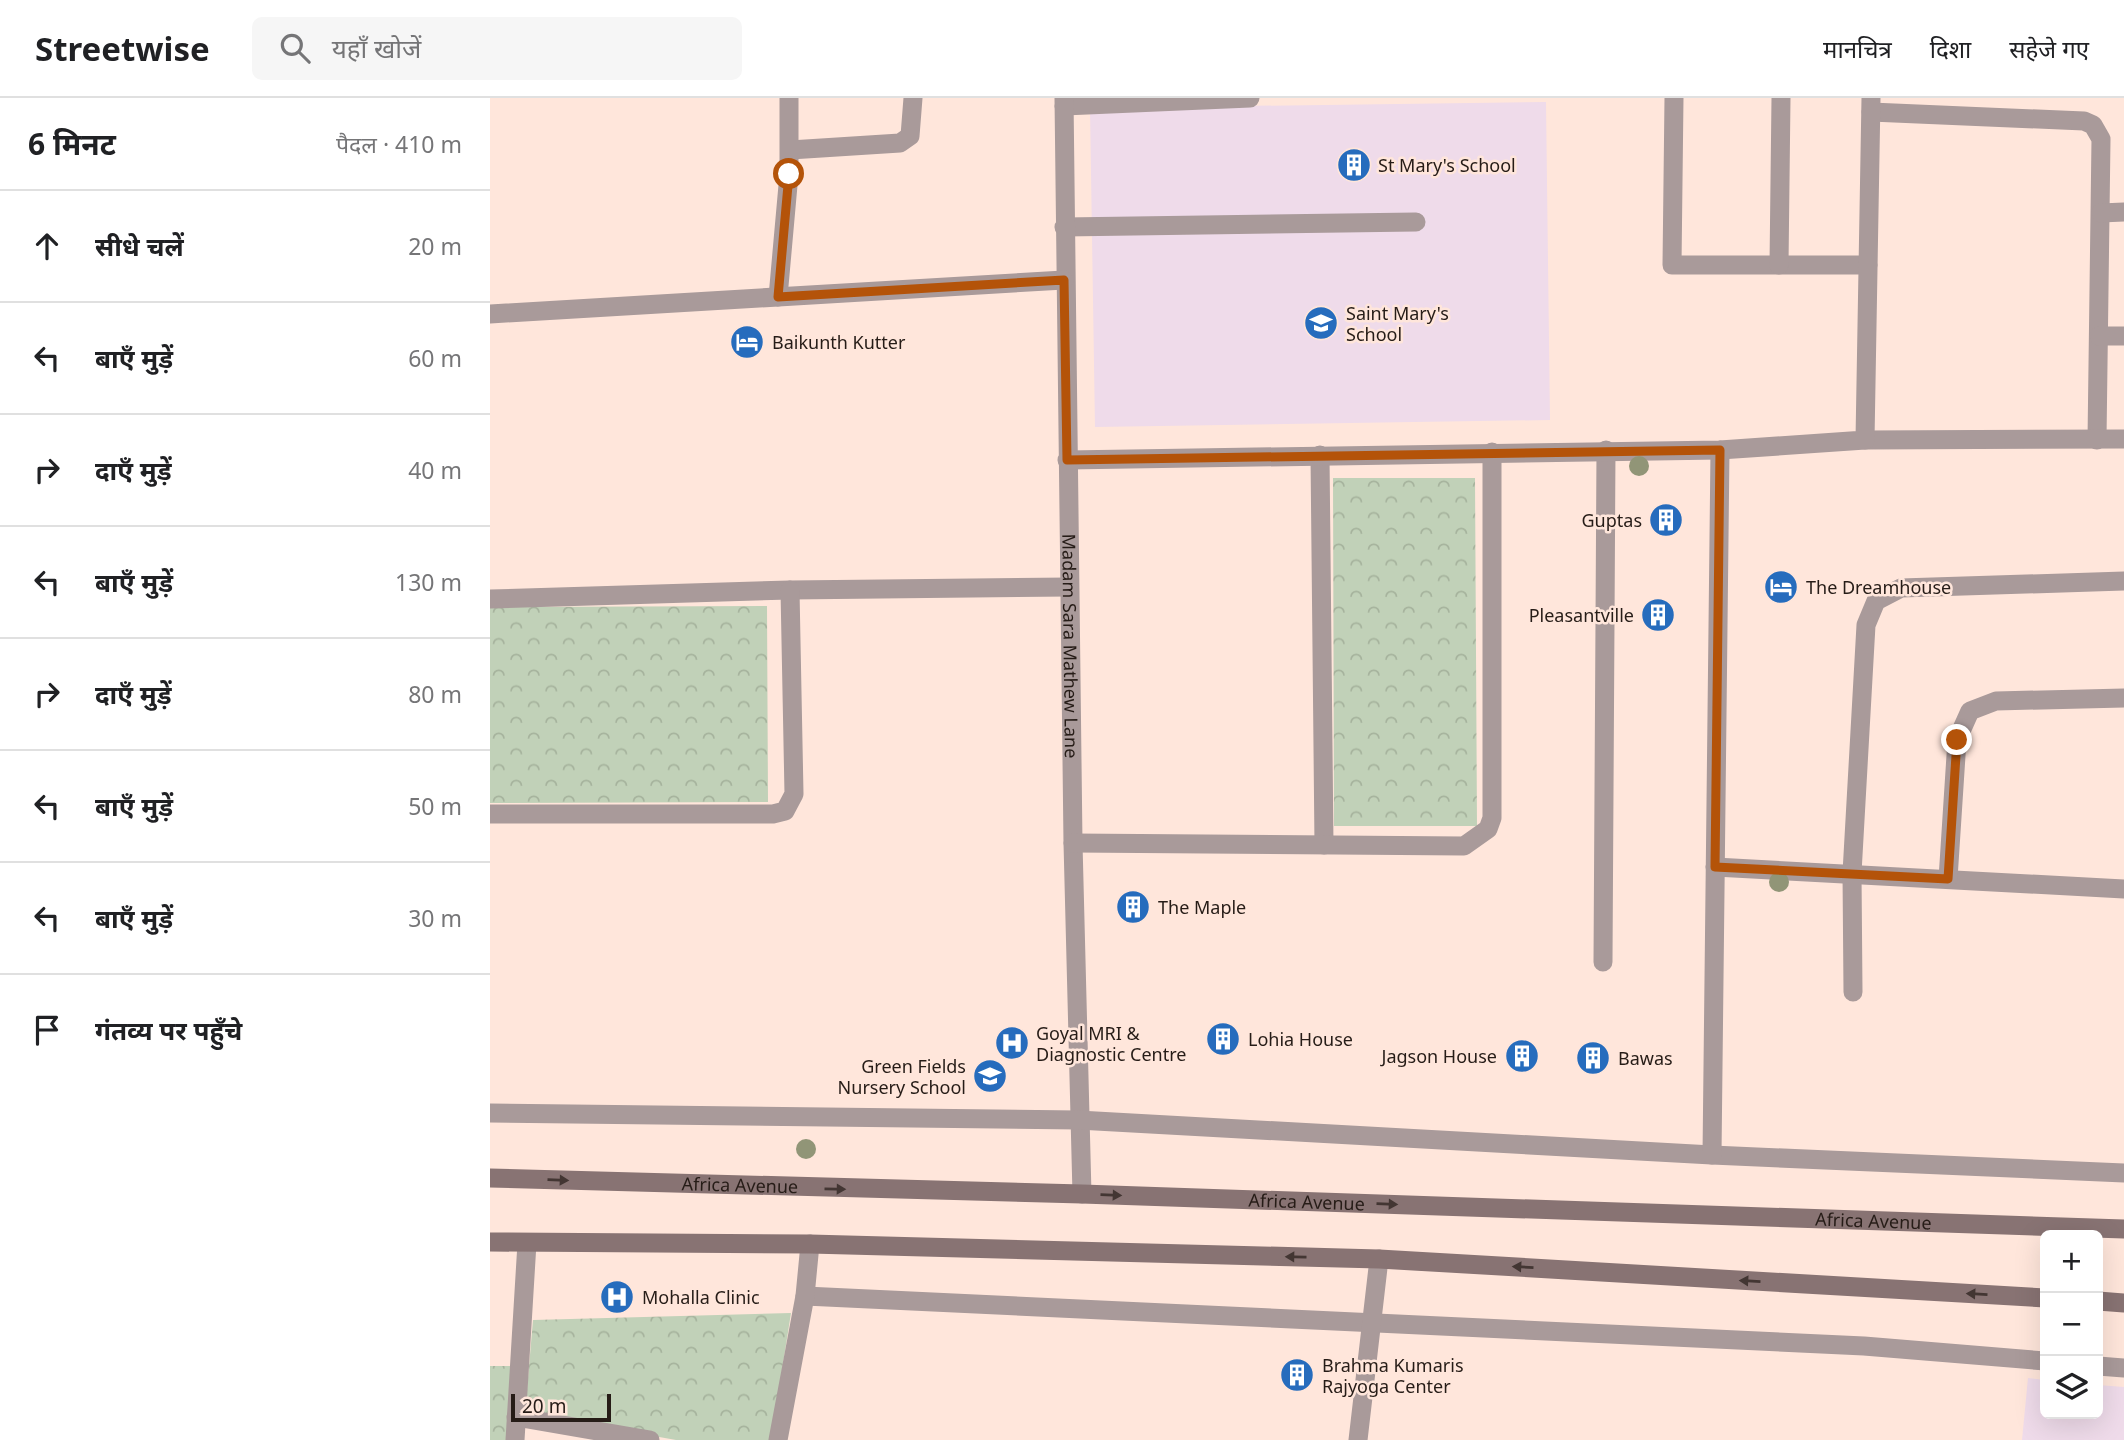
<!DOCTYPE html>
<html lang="hi">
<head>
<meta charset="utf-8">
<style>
  body { margin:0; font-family:"Noto Sans","Noto Sans Devanagari",sans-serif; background:#f6f6f6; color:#202124 }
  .controls { position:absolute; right:21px; bottom:21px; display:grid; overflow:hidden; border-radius:10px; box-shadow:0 7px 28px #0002 }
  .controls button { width:63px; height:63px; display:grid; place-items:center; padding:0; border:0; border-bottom:2px solid #e0e0e0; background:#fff; color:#202124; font:35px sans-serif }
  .scale { position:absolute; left:21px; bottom:18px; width:100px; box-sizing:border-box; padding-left:7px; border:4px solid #261c17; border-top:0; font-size:19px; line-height:24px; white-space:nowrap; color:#261c17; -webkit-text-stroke:5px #ffe6db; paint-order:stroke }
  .stop { position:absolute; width:21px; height:21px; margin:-16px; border:5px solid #b45309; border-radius:50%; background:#fff }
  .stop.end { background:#b45309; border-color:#fff; box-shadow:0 2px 7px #0008 }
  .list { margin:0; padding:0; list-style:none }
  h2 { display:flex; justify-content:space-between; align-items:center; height:91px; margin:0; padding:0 28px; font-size:30px }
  h2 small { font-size:23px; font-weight:400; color:#757577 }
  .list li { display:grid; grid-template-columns:46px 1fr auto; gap:21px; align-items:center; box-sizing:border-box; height:112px; padding:0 28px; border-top:2px solid #e0e0e0 }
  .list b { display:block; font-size:26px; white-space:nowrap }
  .list em { font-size:23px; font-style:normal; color:#757577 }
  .icon { flex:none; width:38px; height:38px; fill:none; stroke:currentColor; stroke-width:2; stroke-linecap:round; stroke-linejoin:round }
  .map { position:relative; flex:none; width:1634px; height:1342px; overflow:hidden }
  header { display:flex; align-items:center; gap:42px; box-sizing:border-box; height:98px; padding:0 35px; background:#fff; border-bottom:2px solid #e0e0e0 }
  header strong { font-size:33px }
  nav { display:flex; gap:38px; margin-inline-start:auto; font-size:24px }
  .search { width:490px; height:63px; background:#f6f6f6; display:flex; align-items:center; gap:18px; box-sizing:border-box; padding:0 24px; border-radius:10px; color:#757577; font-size:26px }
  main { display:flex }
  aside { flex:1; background:#fff }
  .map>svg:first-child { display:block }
  .education { fill:#efdbea }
  .forest { fill:url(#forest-crowns) }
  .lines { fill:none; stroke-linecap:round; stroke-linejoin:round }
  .service { stroke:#a99a9a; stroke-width:19 }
  .minor { stroke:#a99a9a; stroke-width:19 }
  .secondary { stroke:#887373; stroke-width:19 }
  .tree { fill:#919577 }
  .oneway { fill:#433633 }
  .route { stroke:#b45309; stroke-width:9 }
  .labels { text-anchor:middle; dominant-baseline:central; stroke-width:5; stroke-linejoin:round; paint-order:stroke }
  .poi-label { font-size:18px; fill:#261c17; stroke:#ffe6db; text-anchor:start }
  .street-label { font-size:18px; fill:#261c17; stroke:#ffe6db }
</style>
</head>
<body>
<header>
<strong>Streetwise</strong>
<div class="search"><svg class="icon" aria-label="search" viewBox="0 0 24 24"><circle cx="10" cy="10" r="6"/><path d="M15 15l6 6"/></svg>यहाँ खोजें</div>
<nav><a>मानचित्र</a><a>दिशा</a><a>सहेजे गए</a></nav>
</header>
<main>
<aside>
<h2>6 मिनट<small>पैदल · 410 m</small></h2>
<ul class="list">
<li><svg class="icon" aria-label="ahead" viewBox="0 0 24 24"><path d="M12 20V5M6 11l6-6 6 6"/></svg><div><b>सीधे चलें</b></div><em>20 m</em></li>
<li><svg class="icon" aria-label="left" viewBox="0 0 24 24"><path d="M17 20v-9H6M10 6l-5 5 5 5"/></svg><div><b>बाएँ मुड़ें</b></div><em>60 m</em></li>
<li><svg class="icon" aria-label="right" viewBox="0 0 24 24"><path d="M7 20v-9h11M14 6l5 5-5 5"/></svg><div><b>दाएँ मुड़ें</b></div><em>40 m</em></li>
<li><svg class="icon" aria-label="left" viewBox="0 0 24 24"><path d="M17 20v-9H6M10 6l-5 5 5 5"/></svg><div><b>बाएँ मुड़ें</b></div><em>130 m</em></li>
<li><svg class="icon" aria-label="right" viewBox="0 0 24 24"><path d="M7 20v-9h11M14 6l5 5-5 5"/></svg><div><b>दाएँ मुड़ें</b></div><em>80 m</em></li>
<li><svg class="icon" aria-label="left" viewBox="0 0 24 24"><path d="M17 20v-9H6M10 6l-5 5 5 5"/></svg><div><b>बाएँ मुड़ें</b></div><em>50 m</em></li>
<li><svg class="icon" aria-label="left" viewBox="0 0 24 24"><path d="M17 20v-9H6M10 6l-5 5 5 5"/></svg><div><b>बाएँ मुड़ें</b></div><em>30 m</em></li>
<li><svg class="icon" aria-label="arrive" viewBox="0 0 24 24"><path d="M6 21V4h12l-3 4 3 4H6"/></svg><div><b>गंतव्य पर पहुँचे</b></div></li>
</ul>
</aside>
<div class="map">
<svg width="1634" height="1342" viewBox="0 0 1634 1342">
  <defs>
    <pattern id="forest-crowns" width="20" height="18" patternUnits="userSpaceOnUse" patternTransform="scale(1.75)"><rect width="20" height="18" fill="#c1d1b8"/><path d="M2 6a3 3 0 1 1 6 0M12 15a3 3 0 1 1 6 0" fill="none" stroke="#a6b39d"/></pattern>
  </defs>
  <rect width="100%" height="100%" fill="#ffe6db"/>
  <path class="education" d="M1056,4L1060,322L605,329L600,10Z
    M1538,1280L1555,1282V1316H1608V1287L1634,1289V1342H1532Z"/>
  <path class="forest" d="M843,380H985L987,728H844Z
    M277,508L278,704L0,705V509Z
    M301,1215L281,1342H186L35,1315L43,1222Z
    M0,1268H30L25,1342H0Z"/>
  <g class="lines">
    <path class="service" d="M574,8L760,0
      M574,129L926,124
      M1113,864L1116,352"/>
    <g class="minor">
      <path id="s1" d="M574,0L583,745L592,1096"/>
      <path d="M1184,0L1182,167H1378"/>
      <path d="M1381,14L1594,23L1603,27L1611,41L1607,342"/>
      <path d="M300,52L410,45L420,38L423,0"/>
      <path d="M1611,115L1634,114"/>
      <path d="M1289,167L1291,0"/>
      <path d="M288,199L299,76V0"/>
      <path d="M0,216L574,182"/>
      <path d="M1609,238H1634"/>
      <path d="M1375,342L1634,341"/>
      <path d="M830,357L834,747"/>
      <path d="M577,362L1230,352L1375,342L1381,0"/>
      <path d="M0,501L300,492L579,489"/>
      <path d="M0,716H283L295,713L304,696L300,492"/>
      <path d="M583,745L974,748L998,731L1002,720V354"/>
      <path d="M1225,769L1634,791"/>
      <path d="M1458,781L1467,642L1480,613L1506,603L1634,600"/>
      <path d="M1363,894L1362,775L1376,527L1386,503L1411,490L1634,483"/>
      <path d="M0,1015L588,1022L1222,1057L1634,1075"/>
      <path d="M1222,1057L1230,352"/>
      <path d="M315,1198L1374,1248L1555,1263"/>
      <path d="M1608,1268L1634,1270"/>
      <path d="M26,1319L160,1342"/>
      <path d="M25,1342L37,1145"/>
      <path d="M288,1342L315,1198L320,1146"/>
      <path d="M868,1342L889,1161"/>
    </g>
    <g class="secondary">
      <path id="s2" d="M0,1080L592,1096L1634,1131"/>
      <path d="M0,1144L320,1146L889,1161L1555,1200"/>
      <path d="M1608,1203L1634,1205"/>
    </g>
  </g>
  <g class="tree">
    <circle cx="1149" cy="368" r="10"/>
    <circle cx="1289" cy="784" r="10"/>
    <circle cx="316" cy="1051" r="10"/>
  </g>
  <defs><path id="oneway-solid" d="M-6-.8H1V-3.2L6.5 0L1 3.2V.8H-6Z" transform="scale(1.75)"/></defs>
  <g class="oneway">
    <use href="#oneway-solid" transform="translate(68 1082) rotate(2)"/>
    <use href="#oneway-solid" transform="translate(345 1091) rotate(1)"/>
    <use href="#oneway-solid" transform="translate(621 1097) rotate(2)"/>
    <use href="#oneway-solid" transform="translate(897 1106) rotate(2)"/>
    <use href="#oneway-solid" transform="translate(806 1159) rotate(-179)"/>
    <use href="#oneway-solid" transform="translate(1033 1169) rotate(-177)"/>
    <use href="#oneway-solid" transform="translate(1260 1183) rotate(-177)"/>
    <use href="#oneway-solid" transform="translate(1487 1196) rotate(-177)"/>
  </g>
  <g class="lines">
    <path class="route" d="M299,76L288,199L574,182L577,362L1230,352L1225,769L1458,781L1467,642"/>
  </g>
  <defs>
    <g id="building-disc" transform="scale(1.75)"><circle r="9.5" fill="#266cbd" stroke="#ffe6db"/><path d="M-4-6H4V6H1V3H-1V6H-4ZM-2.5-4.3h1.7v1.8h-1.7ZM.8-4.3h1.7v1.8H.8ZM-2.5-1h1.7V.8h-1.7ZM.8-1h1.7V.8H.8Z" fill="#fff"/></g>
    <g id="school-disc" transform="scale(1.75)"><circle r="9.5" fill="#266cbd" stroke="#ffe6db"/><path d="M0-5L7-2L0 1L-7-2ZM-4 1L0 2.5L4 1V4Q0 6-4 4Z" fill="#fff"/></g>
    <g id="hotel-disc" transform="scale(1.75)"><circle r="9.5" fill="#266cbd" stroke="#ffe6db"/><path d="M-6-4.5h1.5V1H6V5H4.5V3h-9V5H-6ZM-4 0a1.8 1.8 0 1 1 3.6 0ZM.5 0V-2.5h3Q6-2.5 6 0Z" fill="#fff"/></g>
    <g id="hospital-disc" transform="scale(1.75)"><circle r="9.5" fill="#266cbd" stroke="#ffe6db"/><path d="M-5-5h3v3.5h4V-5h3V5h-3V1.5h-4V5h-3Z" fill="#fff"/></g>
  </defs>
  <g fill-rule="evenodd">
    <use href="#building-disc" x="864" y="67"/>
    <use href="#school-disc" x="831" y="225"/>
    <use href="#hotel-disc" x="257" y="244"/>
    <use href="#building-disc" x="1176" y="422"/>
    <use href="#hotel-disc" x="1291" y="489"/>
    <use href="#building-disc" x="1168" y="517"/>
    <use href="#building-disc" x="643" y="809"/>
    <use href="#building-disc" x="733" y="941"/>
    <use href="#hospital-disc" x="522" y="945"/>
    <use href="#building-disc" x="1032" y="958"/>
    <use href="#building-disc" x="1103" y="960"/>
    <use href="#school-disc" x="500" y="978"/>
    <use href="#hospital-disc" x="127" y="1199"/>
    <use href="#building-disc" x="807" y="1277"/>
  </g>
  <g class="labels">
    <g class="poi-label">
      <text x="888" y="67">St Mary's School</text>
      <text x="856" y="215">Saint Mary's<tspan x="856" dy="21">School</tspan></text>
      <text x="282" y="244">Baikunth Kutter</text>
      <text x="1152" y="422" text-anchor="end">Guptas</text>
      <text x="1316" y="489">The Dreamhouse</text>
      <text x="1144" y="517" text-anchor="end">Pleasantville</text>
      <text x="668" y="809">The Maple</text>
      <text x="546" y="935">Goyal MRI &amp;<tspan x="546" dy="21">Diagnostic Centre</tspan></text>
      <text x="758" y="941">Lohia House</text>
      <text x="1007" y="958" text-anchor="end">Jagson House</text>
      <text x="1128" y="960">Bawas</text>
      <text x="476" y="968" text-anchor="end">Green Fields<tspan x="476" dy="21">Nursery School</tspan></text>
      <text x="152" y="1199">Mohalla Clinic</text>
      <text x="832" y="1267">Brahma Kumaris<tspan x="832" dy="21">Rajyoga Center</tspan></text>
    </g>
    <g class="street-label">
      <text stroke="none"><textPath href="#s1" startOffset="548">Madam Sara Mathew Lane</textPath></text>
      <text stroke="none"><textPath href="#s2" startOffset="250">Africa Avenue</textPath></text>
      <text stroke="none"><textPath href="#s2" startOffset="817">Africa Avenue</textPath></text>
      <text stroke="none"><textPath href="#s2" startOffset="1384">Africa Avenue</textPath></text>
    </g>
  </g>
</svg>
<div class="controls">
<button>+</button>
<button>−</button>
<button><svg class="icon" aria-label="layers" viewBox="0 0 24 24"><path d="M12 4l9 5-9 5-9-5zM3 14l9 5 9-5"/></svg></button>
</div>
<div class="scale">20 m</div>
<div class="stop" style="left:299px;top:76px"></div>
<div class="stop end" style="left:1467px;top:642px"></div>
</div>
</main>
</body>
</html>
